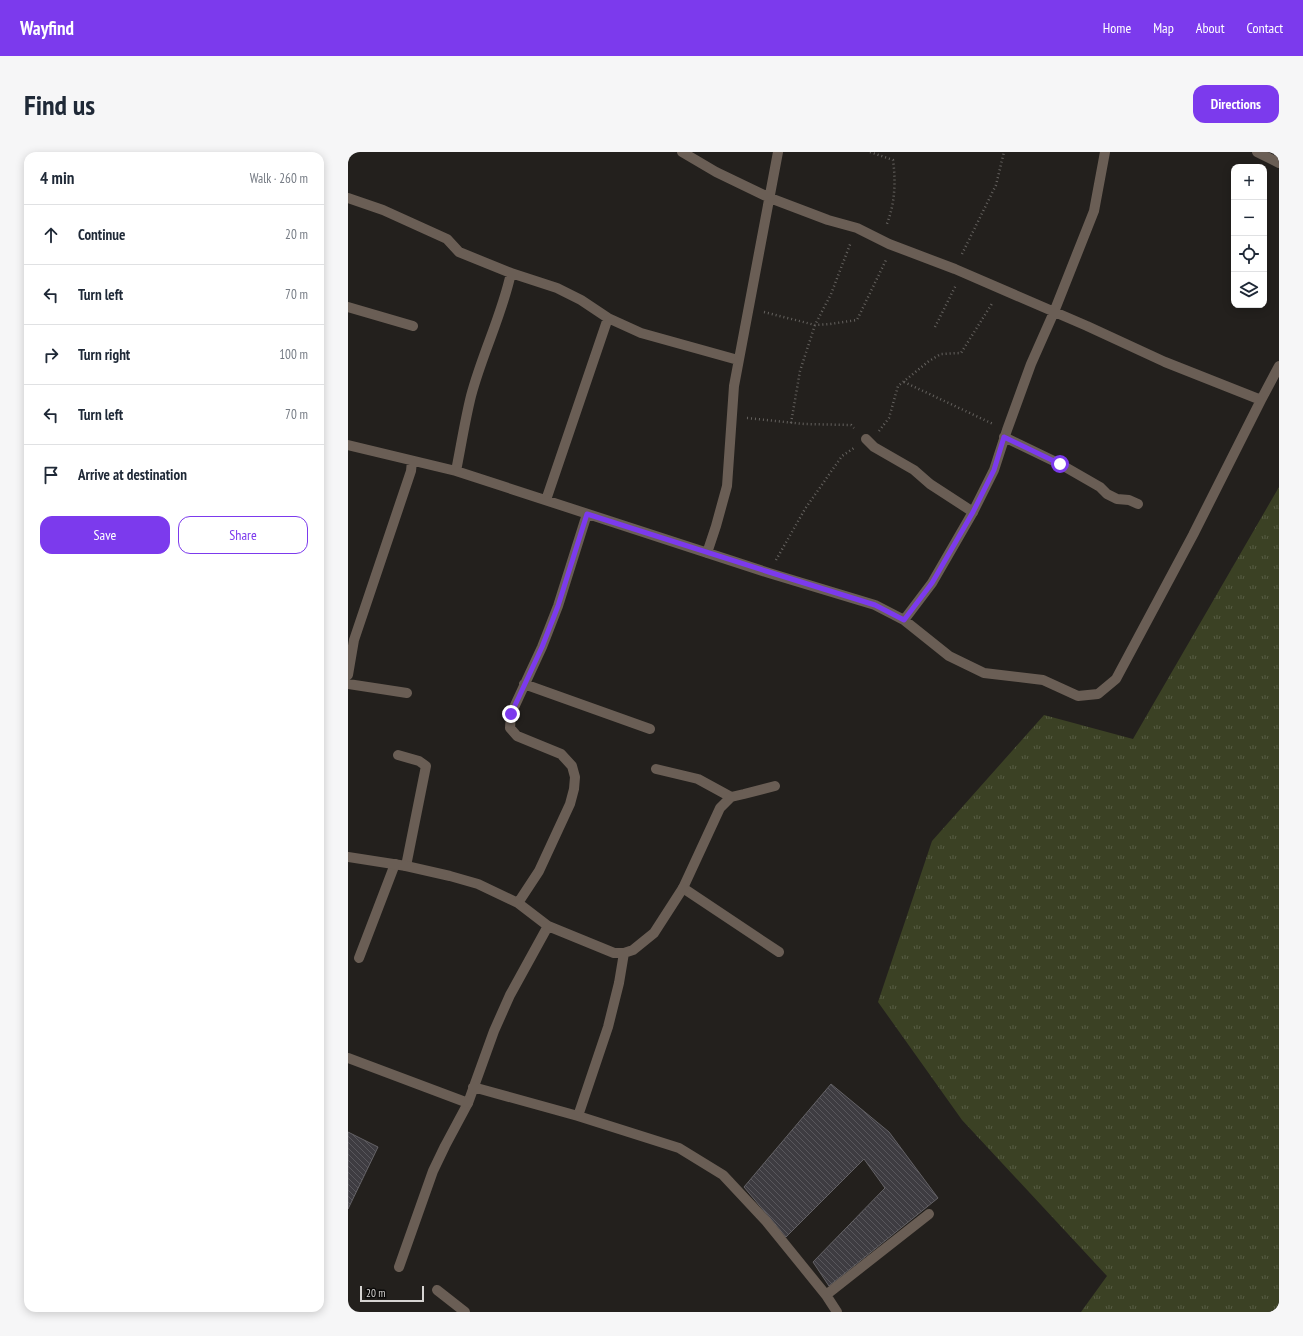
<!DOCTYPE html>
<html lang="en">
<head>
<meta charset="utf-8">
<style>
  body { margin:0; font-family:"PT Sans Narrow",sans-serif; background:#f6f6f7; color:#1f2937 }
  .controls { position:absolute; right:12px; top:12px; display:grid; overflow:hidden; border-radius:8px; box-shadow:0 2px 10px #0003 }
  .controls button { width:36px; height:36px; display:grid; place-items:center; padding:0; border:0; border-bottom:1px solid #e0e1e3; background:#fff; color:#1f2937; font:20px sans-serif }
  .scale { position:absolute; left:12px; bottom:10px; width:64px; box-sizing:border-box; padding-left:4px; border:2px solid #d6d4d2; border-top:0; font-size:11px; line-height:14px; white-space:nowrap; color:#d6d4d2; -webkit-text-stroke:3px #0b0a09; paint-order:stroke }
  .stop { position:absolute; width:12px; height:12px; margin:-9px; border:3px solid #7c3aed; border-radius:50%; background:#fff }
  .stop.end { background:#7c3aed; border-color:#fff; box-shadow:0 1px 4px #0008 }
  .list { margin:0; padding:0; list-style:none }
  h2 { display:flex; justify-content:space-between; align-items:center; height:52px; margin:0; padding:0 16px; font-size:17px }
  h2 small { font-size:13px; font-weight:400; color:#747a83 }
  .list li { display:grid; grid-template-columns:26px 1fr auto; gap:12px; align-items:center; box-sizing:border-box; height:60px; padding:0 16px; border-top:1px solid #e0e1e3 }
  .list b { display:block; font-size:15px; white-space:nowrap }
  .list em { font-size:13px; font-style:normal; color:#747a83 }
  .actions { display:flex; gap:8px; padding:12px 16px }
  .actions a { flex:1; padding:9px 0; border:1px solid #7c3aed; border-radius:12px; text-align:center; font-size:14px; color:#7c3aed }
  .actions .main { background:#7c3aed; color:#fff }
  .icon { flex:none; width:22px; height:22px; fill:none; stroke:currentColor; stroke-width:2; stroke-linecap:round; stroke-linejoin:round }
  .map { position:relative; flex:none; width:931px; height:1160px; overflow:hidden; border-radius:12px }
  header { display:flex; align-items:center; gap:24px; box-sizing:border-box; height:56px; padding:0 20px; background:#7c3aed; color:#fff }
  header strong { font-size:19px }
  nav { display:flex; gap:22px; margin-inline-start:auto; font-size:14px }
  .intro { display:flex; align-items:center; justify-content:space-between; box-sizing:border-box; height:96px; padding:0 24px }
  h1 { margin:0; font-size:28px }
  .button { padding:10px 18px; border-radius:12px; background:#7c3aed; color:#fff; font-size:14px; font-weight:700 }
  main { display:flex; gap:24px; padding:0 24px }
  aside { flex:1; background:#fff; border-radius:12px; box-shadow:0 2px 10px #0003 }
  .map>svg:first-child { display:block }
  .grass { fill:url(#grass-tufts) }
  .building { fill:url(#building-back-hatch); stroke:#646266 }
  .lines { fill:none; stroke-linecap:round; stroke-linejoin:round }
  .path { stroke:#65625f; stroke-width:2.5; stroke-dasharray:1 3; stroke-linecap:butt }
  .service { stroke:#6a5e55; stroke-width:10 }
  .minor { stroke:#6a5e55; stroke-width:10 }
  .route { stroke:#7c3aed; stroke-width:5 }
</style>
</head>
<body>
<header>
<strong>Wayfind</strong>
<nav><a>Home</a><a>Map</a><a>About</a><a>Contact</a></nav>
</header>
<div class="intro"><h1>Find us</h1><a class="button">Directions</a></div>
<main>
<aside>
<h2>4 min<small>Walk · 260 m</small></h2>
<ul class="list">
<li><svg class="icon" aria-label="ahead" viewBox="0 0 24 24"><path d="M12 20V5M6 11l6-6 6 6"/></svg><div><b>Continue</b></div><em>20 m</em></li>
<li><svg class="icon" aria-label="left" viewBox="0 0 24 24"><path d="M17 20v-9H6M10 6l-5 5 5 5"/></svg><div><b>Turn left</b></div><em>70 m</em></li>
<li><svg class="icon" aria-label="right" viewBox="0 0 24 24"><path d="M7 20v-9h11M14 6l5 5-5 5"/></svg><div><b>Turn right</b></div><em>100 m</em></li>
<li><svg class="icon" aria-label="left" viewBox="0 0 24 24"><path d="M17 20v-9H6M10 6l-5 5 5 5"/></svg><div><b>Turn left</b></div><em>70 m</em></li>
<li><svg class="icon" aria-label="arrive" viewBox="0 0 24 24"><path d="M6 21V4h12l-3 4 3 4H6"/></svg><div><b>Arrive at destination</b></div></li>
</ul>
<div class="actions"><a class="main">Save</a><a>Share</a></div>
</aside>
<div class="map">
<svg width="931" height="1160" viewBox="0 0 931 1160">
  <defs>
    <pattern id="grass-tufts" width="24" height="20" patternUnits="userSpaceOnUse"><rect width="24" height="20" fill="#3b4124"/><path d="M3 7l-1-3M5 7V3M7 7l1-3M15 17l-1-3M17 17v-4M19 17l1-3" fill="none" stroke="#575c43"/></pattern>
    <pattern id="building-back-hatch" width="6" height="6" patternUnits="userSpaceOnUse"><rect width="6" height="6" fill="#3e3c41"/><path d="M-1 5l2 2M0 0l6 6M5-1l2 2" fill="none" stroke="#59575c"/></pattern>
  </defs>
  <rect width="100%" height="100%" fill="#23201d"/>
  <path class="grass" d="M931,335V1160H733L759,1124L614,968L530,850L584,689L696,563L785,587Z"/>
  <path class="building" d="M483,932L541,980L590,1046L481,1134L465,1110L537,1036L516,1007L438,1085L396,1035Z
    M0,980L30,995L0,1057Z"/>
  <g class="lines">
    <path class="path" d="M522,0L545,8C548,30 547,53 538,74
      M614,102L648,33L656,0
      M416,160L467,173L482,172L509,168L538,108
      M587,175L608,133
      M556,230L645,272
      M399,266L456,272L503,273L506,276
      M443,271L452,219L467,173L483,142L503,90
      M531,279L541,266L550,234L581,209L593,202L613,201L645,150
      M428,408L457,357L494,304L506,296"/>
    <path class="service" d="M518,287L526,295L566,318L582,332L625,360
      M50,603L71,609L78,614L58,714
      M308,617L350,627L383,645
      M335,736L431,800
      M11,806L47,712
      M51,1115L85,1019L97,994L120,951
      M89,1138L117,1160"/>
    <path class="minor" d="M334,0L368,20L422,46L480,68L509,76L541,92L607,117L739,174L817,210L913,248
      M909,0L931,11
      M0,46L35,58L99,87L111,100L163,121L209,136L233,148L260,166L293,181L390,208
      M0,155L65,174
      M656,285L712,312L752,335L759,342L769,347L781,348L790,352
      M0,293L108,319L421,421L527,453L556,468L601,504L636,521L695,528L730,544L750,542L768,527L845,383L913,248L931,214
      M108,319C113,294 117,268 123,244C134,202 154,163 163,121
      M198,348L260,166
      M359,401L368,374L379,334L386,234L430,0
      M556,468L584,431L625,360L646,318L659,278L683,212L706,160L746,59L757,0
      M0,523L6,488L63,319L64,309
      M0,532L59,541
      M176,532L302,577
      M0,705L58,714L102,724L130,732L170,751L200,774L266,801H276L285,798L306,781L335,736L372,656L383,645L396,642L427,634
      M170,751L191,719L222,652L226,637L227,625L224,614L213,602L169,584L162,576L163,562L194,495L210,454L239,362
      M0,906L120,951L146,879L162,843L200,774
      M125,935L230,964L331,996L375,1023L418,1069L478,1143L489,1160
      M230,964L260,875L271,831L276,801
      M478,1143L581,1062"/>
  </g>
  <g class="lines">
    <path class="route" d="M163,562L194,495L210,454L239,362L421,420L527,453L556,468L584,431L625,360L646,318L656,285L712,312"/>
  </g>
</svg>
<div class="controls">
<button>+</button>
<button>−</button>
<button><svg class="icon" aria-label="locate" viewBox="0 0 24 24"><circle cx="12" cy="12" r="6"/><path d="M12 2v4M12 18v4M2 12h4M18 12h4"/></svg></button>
<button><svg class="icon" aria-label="layers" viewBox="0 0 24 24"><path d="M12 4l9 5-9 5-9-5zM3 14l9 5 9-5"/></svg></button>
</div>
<div class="scale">20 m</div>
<div class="stop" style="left:712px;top:312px"></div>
<div class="stop end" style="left:163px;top:562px"></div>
</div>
</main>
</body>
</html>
